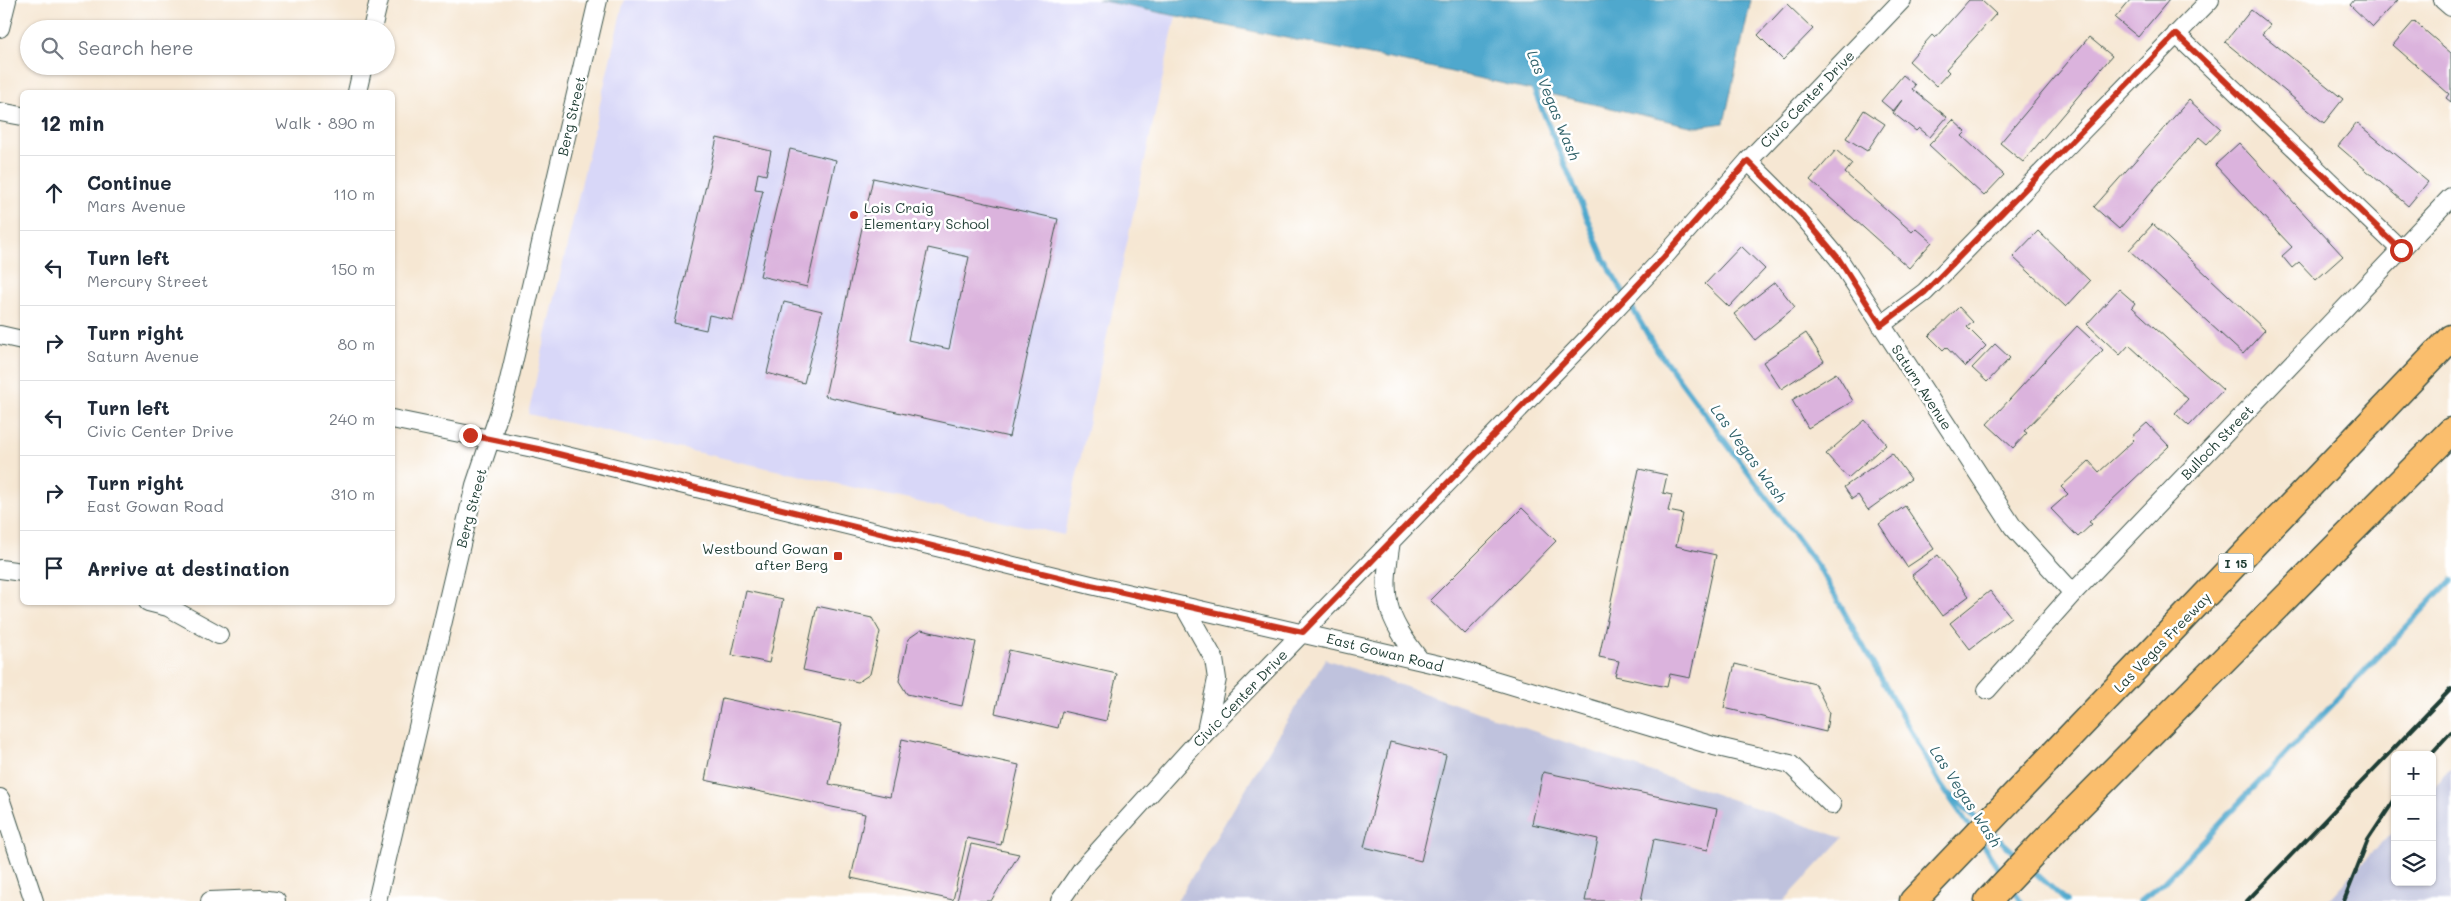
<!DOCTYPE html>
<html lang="en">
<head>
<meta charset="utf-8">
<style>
  body { margin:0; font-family:Mali,sans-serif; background:#f2f2f3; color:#1f2937 }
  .controls { position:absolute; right:15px; bottom:15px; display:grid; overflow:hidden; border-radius:8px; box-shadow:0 1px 4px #0004 }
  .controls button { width:45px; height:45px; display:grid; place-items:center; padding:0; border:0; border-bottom:1px solid #e0e1e3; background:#fff; color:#1f2937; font:25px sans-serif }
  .stop { position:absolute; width:15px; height:15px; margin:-11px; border:4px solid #c8321e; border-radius:50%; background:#fff }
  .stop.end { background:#c8321e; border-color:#fff; box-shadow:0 1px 5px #0008 }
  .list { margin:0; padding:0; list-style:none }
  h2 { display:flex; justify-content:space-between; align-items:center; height:65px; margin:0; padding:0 20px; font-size:21px }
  h2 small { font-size:16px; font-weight:400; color:#747a83 }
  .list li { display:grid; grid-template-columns:32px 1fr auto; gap:15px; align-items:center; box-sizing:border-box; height:75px; padding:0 20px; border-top:1px solid #e0e1e3 }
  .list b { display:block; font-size:19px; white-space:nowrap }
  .list p { margin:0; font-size:16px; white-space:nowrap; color:#747a83 }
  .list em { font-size:16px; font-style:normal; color:#747a83 }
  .icon { flex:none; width:28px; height:28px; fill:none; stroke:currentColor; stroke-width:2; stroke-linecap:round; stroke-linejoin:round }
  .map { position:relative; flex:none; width:2451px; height:901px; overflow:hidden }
  .search { position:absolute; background:#fff; box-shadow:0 1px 4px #0004; left:20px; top:20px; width:375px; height:55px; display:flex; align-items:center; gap:12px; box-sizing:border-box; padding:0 18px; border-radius:28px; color:#747a83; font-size:19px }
  .panel { position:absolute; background:#fff; box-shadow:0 1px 4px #0004; left:20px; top:90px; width:375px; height:515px; border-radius:8px }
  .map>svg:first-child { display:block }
  .built { fill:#d8d7f8 }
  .industrial { fill:#bfc2dd }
  .water { fill:#50a8cd; stroke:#387280 }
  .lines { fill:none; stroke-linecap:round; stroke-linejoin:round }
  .stream { stroke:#50a8cd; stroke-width:5.5 }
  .building { fill:#dbb3dd; fill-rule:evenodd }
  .minor-casing { stroke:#3f564c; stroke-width:20 }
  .highway-casing { stroke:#3f564c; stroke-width:29 }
  .minor { stroke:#fff; stroke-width:18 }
  .highway { stroke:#fabe6d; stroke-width:26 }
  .rail { stroke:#1f3d34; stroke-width:4 }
  .route { stroke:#c8321e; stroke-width:6 }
  .poi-dot { fill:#c8321e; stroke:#fff; stroke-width:2 }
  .labels { text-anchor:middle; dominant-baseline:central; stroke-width:5; stroke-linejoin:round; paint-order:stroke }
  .shield { fill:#fff; stroke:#627771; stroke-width:1 }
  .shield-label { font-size:12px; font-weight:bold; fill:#1f3d34 }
  .street-label { font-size:14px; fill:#1f3d34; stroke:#fff }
  .poi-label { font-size:14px; fill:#1f3d34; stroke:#fff; text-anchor:start }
  .water-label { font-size:15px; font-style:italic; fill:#30626a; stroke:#fff }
</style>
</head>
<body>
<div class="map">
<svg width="2451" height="901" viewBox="0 0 2451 901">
  <rect width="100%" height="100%" fill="#fff"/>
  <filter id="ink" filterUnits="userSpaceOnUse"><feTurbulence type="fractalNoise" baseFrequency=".02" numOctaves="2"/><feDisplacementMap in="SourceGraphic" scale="10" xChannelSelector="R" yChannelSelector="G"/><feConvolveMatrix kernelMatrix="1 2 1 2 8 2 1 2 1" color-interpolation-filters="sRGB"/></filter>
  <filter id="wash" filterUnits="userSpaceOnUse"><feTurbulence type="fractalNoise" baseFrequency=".0096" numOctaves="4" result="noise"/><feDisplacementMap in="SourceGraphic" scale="20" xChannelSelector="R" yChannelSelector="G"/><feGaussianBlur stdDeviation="1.12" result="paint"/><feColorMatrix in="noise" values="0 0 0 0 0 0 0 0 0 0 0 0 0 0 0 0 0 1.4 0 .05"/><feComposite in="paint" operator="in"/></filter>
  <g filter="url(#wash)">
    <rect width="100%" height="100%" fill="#f6e7d3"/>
    <path class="built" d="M624,0H1098L1176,16L1064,535L528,414Z"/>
    <path class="industrial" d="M1325,659L1843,838L1784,901H1177Z
      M2451,768V901H2327L2395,828V882H2432V788Z"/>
    <path class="water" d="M1098,0H1751L1724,123L1695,127L1425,66Z"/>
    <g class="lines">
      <path class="stream" d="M1532,85L1604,259L1653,344L1821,571L1941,785L1972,830
        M1950,794L1980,822
        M1989,830L2019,857
        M1980,841L2003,875
        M2029,867L2066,901
        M2011,886L2021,901
        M2140,901L2163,883L2451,580"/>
    </g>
    <g id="blocks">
      <path class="building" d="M1969,0H1981L1996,14L1946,69L1949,72L1936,86L1909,61L1932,35L1935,38Z
        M2130,0H2169L2138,37L2115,18Z
        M2354,0H2398L2373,27L2350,5Z
        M1787,4L1813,29L1783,60L1758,35Z
        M2251,10L2270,25L2262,34L2343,99L2324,123L2225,42Z
        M2414,21L2451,53V102L2446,98L2449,94L2393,45Z
        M2089,37L2112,56L2023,162L2000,143Z
        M1903,75L1915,85L1912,89L1947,117L1930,137L1919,128L1916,131L1893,113L1902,100L1893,111L1881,101Z
        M2189,100L2221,129L2207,144L2199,137L2119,229L2094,207Z
        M1864,110L1885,124L1867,151L1846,138Z
        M1953,120L1966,132L1962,136L2004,175L1984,196L1929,145Z
        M2357,123L2428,182L2408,206L2338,146Z
        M717,138L771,151L766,175L758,173L755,189L763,190L733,320L709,315L706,330L674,323Z
        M2239,143L2343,256L2316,280L2299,262L2292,268L2282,256L2292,247L2215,165Z
        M790,149L836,160L807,287L760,276Z
        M1836,150L1852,164L1845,173L1912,232L1916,228L1932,242L1909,268L1810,180Z
        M873,178L1058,219L1009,437L825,396ZM928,248L969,257L949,349L908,340Z
        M2153,224L2265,330L2243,354L2129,250Z
        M2038,231L2090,281L2066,307L2013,257Z
        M1741,246L1765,269L1729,307L1705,284Z
        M1775,282L1795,307L1755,340L1734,314Z
        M2119,289L2135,303L2132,307L2223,390L2189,426L2175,413L2188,399L2129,345L2120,355L2087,324Z
        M784,302L822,311L804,383L767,373Z
        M1959,307L1973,322L1967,327L1986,346L1965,367L1946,347L1943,350L1929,336Z
        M2077,326L2103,350L2024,431L2027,433L2013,448L1987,424Z
        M1806,333L1824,361L1781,389L1763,362Z
        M1995,344L2010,358L1987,382L1972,368Z
        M1836,373L1853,401L1808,428L1792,400Z
        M1865,420L1886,444L1848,478L1826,454Z
        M2147,423L2169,446L2089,522L2092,524L2078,537L2051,509L2068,494L2061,487L2089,461L2099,472L2134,440L2131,437Z
        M1892,453L1911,479L1868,510L1858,495L1852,499L1844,487Z
        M1639,469L1667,475L1663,493L1672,495L1668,511L1683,514L1676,546L1716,555L1690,678L1670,674L1667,687L1615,676L1619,661L1599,657Z
        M1905,506L1934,549L1907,567L1879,524Z
        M1522,508L1556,541L1465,634L1430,600Z
        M1938,555L1969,596L1942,616L1912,575Z
        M746,591L783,599L769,663L732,655Z
        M1990,591L2011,617L1970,649L1950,623Z
        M817,606L872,618L880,632L870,674L858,682L803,670Z
        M921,630L976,642L962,706L907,694L899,681L908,639Z
        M1009,650L1117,674L1106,721L1062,711L1058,728L995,713Z
        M1735,664L1815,684L1829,712L1826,732L1724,708Z
        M722,698L842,724L829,784L890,797L902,739L1019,765L1001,845L967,838L953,900L851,878L865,814L705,780Z
        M1390,742L1446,755L1421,861L1364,847Z
        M1543,772L1717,809L1708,850L1654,839L1641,901H1585L1598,839L1532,824Z
        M971,844L1019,854L991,901H957Z"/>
    </g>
  </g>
  <g filter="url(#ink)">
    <use href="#blocks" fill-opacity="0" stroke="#3f564c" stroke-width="1"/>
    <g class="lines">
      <g class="minor-casing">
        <path id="minor" d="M2443,0L2451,7
          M0,28L7,0
          M372,29L379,0
          M2176,34L2401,250
          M357,92L363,66
          M0,112L22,116
          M1748,161L1802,215L1838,258L2013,527L2073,593
          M1881,325L1925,292L2210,0
          M0,335L22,340
          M392,419L538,449L1091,585L1461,670L1714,746L1790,764L1832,805
          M1391,541C1382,598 1384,614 1420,660
          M0,569L22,572
          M148,602L168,607L219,635
          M1184,606L1214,659L1217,679L1206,731
          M1987,690L2073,593L2451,197
          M0,798L34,901
          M210,901L260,899L276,901
          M377,901L475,485L506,393L598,0
          M1060,901L1082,869L1206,732L1586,340L1664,257L1748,161L1902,0"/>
      </g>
      <g class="highway-casing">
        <path id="highway" d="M1913,901L2451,338
          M1988,901L2062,823L2451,431"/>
      </g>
      <use href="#minor" class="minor"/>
      <use href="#highway" class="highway"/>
      <path class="rail" d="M2430,755L2451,732
        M2247,901L2451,689
        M2344,901L2368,840L2395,799"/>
    </g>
  </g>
  <g class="lines" filter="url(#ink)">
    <path class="route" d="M470,435L538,449L1091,585L1303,632L1586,340L1664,257L1748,161L1802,215L1838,258L1881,325L1925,292L2176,34L2401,250"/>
  </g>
  <g class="poi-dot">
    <circle cx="854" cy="215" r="5"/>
    <rect x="833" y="551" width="10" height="10" rx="2.5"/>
  </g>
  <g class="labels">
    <rect class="shield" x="2218.5" y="553.5" width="35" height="19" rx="4"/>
    <g class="shield-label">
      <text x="2236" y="563">I 15</text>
    </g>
    <g class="street-label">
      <text transform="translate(1807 99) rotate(-46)">Civic Center Drive</text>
      <text transform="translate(571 116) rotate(-77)">Berg Street</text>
      <text transform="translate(1922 387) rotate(57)">Saturn Avenue</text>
      <text transform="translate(2217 442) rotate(-46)">Bulloch Street</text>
      <text transform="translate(471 508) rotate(-75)">Berg Street</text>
      <text transform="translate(2162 642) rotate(-46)">Las Vegas Freeway</text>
      <text transform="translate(1385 652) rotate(14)">East Gowan Road</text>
      <text transform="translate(1240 698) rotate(-46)">Civic Center Drive</text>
    </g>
    <g class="poi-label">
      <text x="864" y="207">Lois Craig<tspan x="864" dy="16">Elementary School</tspan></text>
      <text x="828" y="548" text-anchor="end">Westbound Gowan<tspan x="828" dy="16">after Berg</tspan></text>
    </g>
    <g class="water-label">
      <text transform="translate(1554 105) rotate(68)">Las Vegas Wash</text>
      <text transform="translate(1749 453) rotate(54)">Las Vegas Wash</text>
      <text transform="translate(1966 796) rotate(57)">Las Vegas Wash</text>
    </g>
  </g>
</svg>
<div class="controls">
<button>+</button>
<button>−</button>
<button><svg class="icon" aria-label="layers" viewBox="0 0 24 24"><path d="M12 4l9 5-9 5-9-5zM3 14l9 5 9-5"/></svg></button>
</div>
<div class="stop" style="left:2401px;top:250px"></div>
<div class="stop end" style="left:470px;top:435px"></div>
<div class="search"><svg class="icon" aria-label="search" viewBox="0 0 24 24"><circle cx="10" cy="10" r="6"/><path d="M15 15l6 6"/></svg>Search here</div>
<section class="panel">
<h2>12 min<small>Walk · 890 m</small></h2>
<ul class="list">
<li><svg class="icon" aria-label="ahead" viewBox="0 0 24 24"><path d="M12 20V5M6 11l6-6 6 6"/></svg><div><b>Continue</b><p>Mars Avenue</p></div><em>110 m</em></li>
<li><svg class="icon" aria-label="left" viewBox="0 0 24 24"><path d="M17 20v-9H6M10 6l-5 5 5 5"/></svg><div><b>Turn left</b><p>Mercury Street</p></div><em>150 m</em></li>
<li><svg class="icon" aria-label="right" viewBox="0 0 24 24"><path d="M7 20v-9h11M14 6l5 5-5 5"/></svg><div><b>Turn right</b><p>Saturn Avenue</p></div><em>80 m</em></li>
<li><svg class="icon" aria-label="left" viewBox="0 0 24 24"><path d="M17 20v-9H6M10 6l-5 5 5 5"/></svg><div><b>Turn left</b><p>Civic Center Drive</p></div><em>240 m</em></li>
<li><svg class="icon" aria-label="right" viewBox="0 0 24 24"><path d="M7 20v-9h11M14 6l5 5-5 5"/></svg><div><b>Turn right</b><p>East Gowan Road</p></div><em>310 m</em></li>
<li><svg class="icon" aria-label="arrive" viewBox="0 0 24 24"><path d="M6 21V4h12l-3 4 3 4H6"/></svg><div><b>Arrive at destination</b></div></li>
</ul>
</section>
</div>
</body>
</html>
